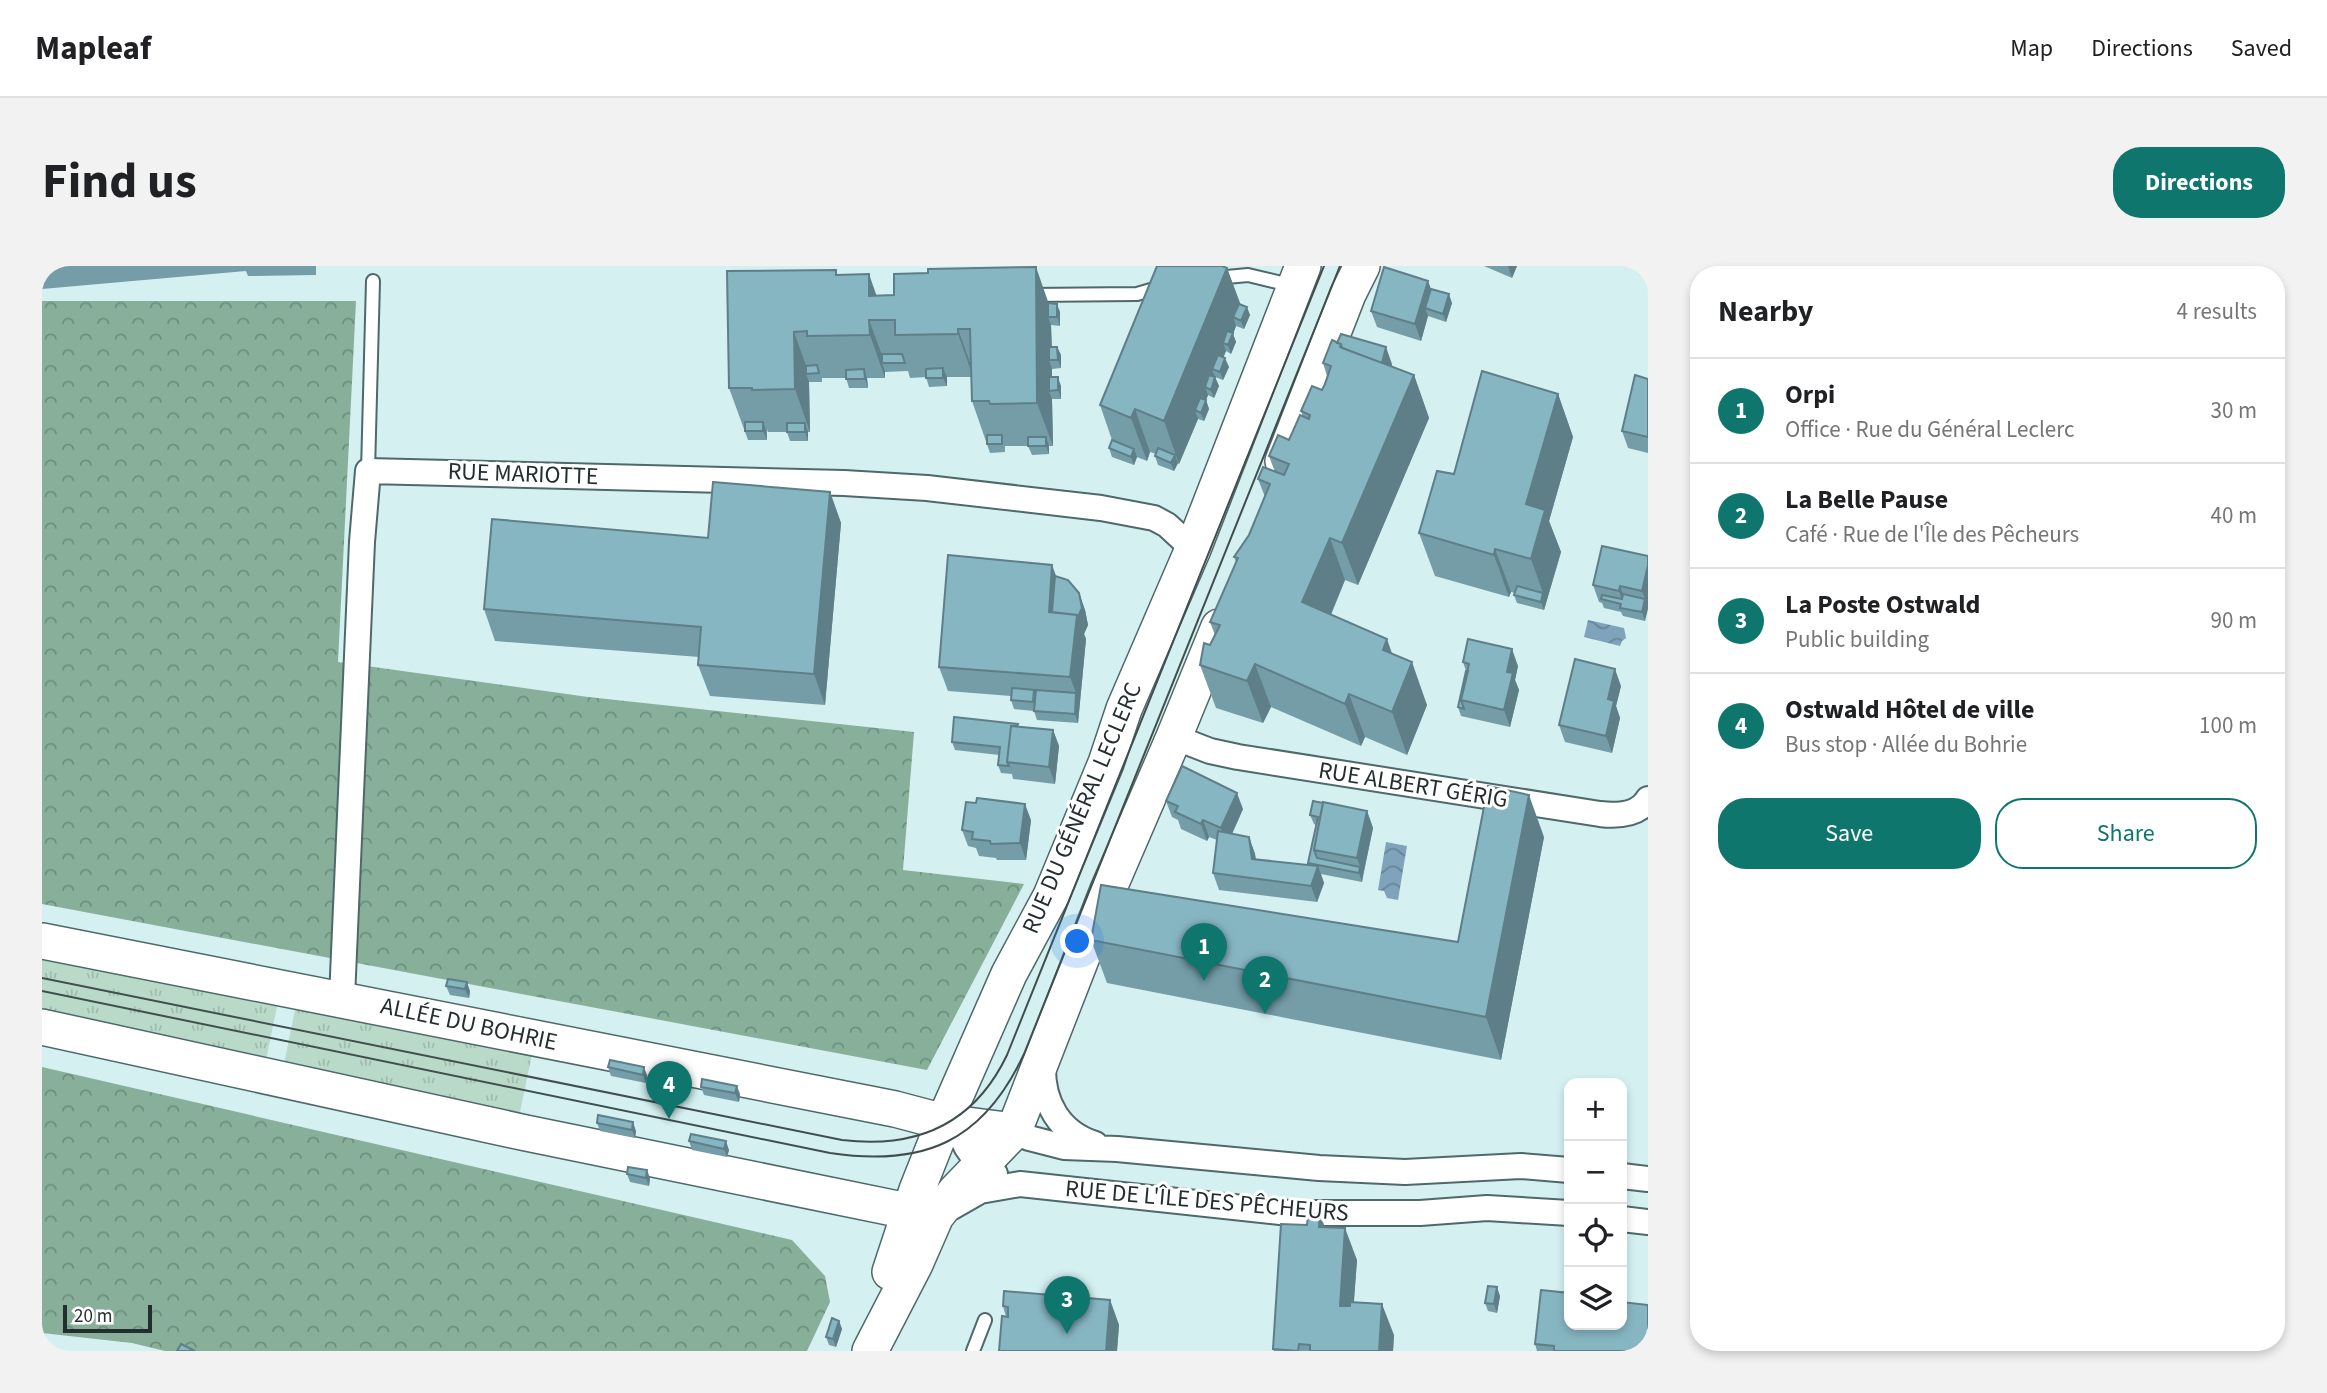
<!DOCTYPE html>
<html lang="en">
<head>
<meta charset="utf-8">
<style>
  body { margin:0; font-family:"Source Sans 3",sans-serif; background:#f2f2f2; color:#202124 }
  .controls { position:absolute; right:21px; bottom:21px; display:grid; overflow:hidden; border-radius:14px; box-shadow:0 4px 10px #0003 }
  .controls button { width:63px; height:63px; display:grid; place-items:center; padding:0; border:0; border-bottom:2px solid #e0e0e0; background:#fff; color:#202124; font:35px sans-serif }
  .scale { position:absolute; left:21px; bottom:18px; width:89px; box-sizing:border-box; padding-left:7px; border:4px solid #232e2e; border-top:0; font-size:19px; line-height:24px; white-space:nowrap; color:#232e2e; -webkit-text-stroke:5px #fff; paint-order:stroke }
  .you { position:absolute; left:1036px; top:676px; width:24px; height:24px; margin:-18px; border:5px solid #fff; border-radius:50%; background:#1a73e8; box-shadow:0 0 0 10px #1a73e833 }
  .badge { display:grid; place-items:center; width:46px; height:46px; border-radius:50%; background:#0f766e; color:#fff; font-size:23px; font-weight:700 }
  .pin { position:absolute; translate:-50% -58px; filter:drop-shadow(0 2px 4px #0008) }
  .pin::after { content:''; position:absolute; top:37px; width:24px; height:21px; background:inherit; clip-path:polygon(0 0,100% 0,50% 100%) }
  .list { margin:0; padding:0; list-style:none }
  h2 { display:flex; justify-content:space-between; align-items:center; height:91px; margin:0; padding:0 28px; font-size:30px }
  h2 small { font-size:23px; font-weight:400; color:#757577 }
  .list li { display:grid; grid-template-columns:46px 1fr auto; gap:21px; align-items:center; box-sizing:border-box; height:105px; padding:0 28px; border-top:2px solid #e0e0e0 }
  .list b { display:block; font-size:26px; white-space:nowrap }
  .list p { margin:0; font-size:23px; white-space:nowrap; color:#757577 }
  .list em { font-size:23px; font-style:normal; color:#757577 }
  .actions { display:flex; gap:14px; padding:21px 28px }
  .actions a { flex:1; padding:16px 0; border:2px solid #0f766e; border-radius:28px; text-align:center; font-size:24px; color:#0f766e }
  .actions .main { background:#0f766e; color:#fff }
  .icon { flex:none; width:38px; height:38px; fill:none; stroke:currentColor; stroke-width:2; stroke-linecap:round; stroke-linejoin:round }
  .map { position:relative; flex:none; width:1606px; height:1085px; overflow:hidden; border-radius:28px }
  header { display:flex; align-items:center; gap:42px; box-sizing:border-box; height:98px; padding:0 35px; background:#fff; border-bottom:2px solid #e0e0e0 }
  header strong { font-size:33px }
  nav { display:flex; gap:38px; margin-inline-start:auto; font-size:24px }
  .intro { display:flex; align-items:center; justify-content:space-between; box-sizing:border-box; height:168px; padding:0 42px }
  h1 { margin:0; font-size:49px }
  .button { padding:18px 32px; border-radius:28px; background:#0f766e; color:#fff; font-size:24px; font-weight:700 }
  main { display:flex; gap:42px; padding:0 42px }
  aside { flex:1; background:#fff; border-radius:28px; box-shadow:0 4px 10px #0003 }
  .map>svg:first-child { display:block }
  .grass { fill:url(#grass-tufts) }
  .forest { fill:url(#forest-crowns) }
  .water { fill:url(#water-waves) }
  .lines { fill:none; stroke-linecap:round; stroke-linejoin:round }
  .lane-casing { stroke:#4f6869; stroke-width:16 }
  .street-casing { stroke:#4f6869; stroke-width:28 }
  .secondary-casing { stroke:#4f6869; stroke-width:38 }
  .lane { stroke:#fff; stroke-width:12 }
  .street { stroke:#fff; stroke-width:24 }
  .secondary { stroke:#fff; stroke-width:35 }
  .tram { stroke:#404e4e; stroke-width:2 }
  .wall { fill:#749da8 }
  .shaded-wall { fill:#5e7f88 }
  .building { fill:#87b6c3; stroke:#5e7f88; stroke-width:2 }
  .labels { text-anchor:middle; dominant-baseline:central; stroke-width:6; stroke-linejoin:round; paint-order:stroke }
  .street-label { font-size:24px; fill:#232e2e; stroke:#fff }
</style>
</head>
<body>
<header>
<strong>Mapleaf</strong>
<nav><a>Map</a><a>Directions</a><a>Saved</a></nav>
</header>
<div class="intro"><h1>Find us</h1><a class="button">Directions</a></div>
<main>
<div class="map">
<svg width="1606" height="1085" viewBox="0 0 1606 1085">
  <defs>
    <pattern id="grass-tufts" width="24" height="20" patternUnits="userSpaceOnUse" patternTransform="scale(1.75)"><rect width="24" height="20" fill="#badac9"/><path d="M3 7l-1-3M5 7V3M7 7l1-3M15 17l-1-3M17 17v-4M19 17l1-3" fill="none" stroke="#a0bbad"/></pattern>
    <pattern id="forest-crowns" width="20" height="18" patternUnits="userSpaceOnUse" patternTransform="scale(1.75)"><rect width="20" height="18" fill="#87af9a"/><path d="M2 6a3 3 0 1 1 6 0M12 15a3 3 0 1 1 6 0" fill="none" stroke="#6e8f7e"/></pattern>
    <pattern id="water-waves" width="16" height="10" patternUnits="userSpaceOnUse" patternTransform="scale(1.75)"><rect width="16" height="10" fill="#7ea3ba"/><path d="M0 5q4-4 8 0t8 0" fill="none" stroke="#678598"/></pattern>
  </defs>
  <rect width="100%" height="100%" fill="#d4f0f1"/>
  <path class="grass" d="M0,691L236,736L224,794L0,743Z
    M254,739L491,784L477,851L242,798Z"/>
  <path class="forest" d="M0,35H314L296,396L546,431L872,466L861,604L982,618L885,804L0,638Z
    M0,801L750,974L783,1010L788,1036L765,1085H123L90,1077L0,1067Z"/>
  <path class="water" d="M1546,354L1582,362L1584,372L1580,375L1578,380L1542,371Z
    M1344,576L1365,580L1356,634L1345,632L1342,625L1336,624Z"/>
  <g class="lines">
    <g class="lane-casing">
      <path id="lane" d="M1174,12L1206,9L1252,20
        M988,29L1095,28L1119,21
        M326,205L331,15
        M931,1085L943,1054"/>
    </g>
    <g class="street-casing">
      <path id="street" d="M1132,471L1168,485L1196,491L1558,548C1575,550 1596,550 1606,533
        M300,732L320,276L326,205L802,217L885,222L1059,242L1112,252L1125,259L1151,283
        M1001,799C1000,836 1017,867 1053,878
        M915,844C916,874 927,892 953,908
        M972,865L987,872L1022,881L1075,883L1277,902L1363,906L1479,900L1527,904
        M1580,910L1606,913
        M910,941L938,925L978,918L1247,947H1378L1445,942L1527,947
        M1580,953L1606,956"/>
    </g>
    <g class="secondary-casing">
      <path id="secondary" d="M1241,195L1306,28L1320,0
        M0,675L853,843L902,856L972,865
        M0,761L484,867L890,950
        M848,1006L875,924L902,856L967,708L1009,630L1064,497L1082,443L1151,283L1261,0
        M828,1085L873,998L894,950L914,925L972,865L1066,624L1132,471L1177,361"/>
    </g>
    <use href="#lane" class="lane"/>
    <use href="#street" class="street"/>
    <use href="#secondary" class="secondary"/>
    <path class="tram" d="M0,712L800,874C874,883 932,858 965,789L1282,0
      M0,725L788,887C882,901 941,876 982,788L1298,0"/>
  </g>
  <path class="wall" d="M0,0H274V9L206,10L204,5L0,23Z
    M1442,0H1475L1470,12Z
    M1185,2L1198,38L1208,49L1202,63L1194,60L1191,68L1194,76L1189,88L1184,85L1181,91L1187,101L1181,114L1173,111L1177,120L1172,132L1166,129L1164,134L1167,143L1162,155L1156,153L1137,198L1136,197L1132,205L1116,199L1113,190L1114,188L1108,186L1105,195L1095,191L1092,199L1070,191L1067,182L1070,174L1058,139Z
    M795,9L835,29L1007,37L1018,46V60L1009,59L1010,81H1015L1019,89V102L1010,103V111L1019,120V133H1010L1011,180H1007V188L990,189L986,180H963V186L948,187L930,135L929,111H905V120L887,121L884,111L868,112L866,105L843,106V112H825L826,122H807L804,112H780V116H767L768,166H766V175H748L745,166H726L725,164V174H706L687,122Z
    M1389,23L1410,37L1404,56L1386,50L1379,75L1335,61L1329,45Z
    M1281,97L1350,98L1349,101L1372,109L1387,152L1316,319L1303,314L1289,349L1350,388L1385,439L1365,489L1323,471L1319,480L1229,441L1221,457L1174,442L1158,399L1173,369L1168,356L1194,296L1192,291L1207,269L1223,231L1216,213L1233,206L1227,190L1247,174L1261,151L1259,145L1280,124L1285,110Z
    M1606,113V187L1586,182L1580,165Z
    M1516,128L1531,171L1507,255L1519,286L1502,344L1475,337L1472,329L1473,327L1469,326L1467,331L1393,310L1377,267L1412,208Z
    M788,226L799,257L783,439L668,430L656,399L657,391L453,375L442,343L666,272Z
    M1606,290L1603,355L1581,350L1579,346L1562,342L1560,337L1557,336L1551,319Z
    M1014,310L1037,327L1043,344L1046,359L1042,368L1044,373L1036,457L995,454L992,445L972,443L969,434V430L906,425L897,401Z
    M1421,396L1476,400L1473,414L1477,424L1468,461L1419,450L1416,441L1424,405Z
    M1579,420L1574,440L1578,452L1570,487L1523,476L1517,459Z
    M976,458V460L1011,464L1017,480L1013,518L971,513L970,508L959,507L956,499L957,489L913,484L910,476Z
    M1124,535L1201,543L1190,568L1207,571L1213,588L1214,594L1267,599L1274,559L1272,558L1268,549L1325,545L1331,562L1320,616L1279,608L1282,617L1275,636L1177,624L1171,607L1175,574L1167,571L1165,575L1139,563L1136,554L1130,551Z
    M989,554L984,594H955L954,592L937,590L934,582L926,580L920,564Z
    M1502,571L1459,794L1065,717L1049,674L1416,676Z
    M406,713L428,725L427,732L408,729L404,720Z
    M566,801L605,809L604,817L569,810Z
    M659,821L698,828L697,836L662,829Z
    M556,849L594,865L593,872L558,865L555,857Z
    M647,875L687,884L685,891L650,884Z
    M585,908L608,912L607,920L588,916Z
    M1283,961L1315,994L1312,1036L1352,1069L1351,1085H1232L1231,1083Z
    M1520,1027L1606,1085H1495L1493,1078Z
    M1458,1030L1455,1047L1446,1045L1443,1037Z
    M1068,1034L1077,1059L1075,1085H957L964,1051L961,1040Z
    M797,1055L800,1063L794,1081L787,1079L784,1071Z"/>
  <path class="shaded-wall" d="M1466,0H1475L1470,12Z
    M994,1L1009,44L1006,51L1009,59L1010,94H1007L1010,103V125H1007L1010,133L1011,180L995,137Z
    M1185,2L1201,45L1191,51L1194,60L1191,68L1194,76L1189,88L1186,79L1181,77L1184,85L1176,105L1170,103L1173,111L1163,121L1166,129L1159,147L1153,144L1156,153L1137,198L1122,155Z
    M827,8L842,51L827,30Z
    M1386,15L1392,31L1383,42L1386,50L1379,75L1373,58Z
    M1407,28L1410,37L1404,56L1401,48Z
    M1015,38L1018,46V60L1015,51Z
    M1205,41L1208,49L1202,63L1199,55Z
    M827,54L843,97H840L843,106V112L828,69Z
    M916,63L931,105H929L916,68Z
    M752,66L767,108H764L767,116L768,166L753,123Z
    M1015,81L1019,89V102L1016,94Z
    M1344,81L1350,98L1343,122L1337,105Z
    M1183,92L1187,101L1181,114L1178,106Z
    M901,102L905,111V120L901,112Z
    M822,103L825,112L826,122L823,113Z
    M1372,109L1387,152L1316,319L1300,277Z
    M1016,111L1019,120V133L1016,124Z
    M1173,111L1177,120L1172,132L1169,124Z
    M1516,128L1531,171L1507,255L1519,286L1502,344L1499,336L1501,327L1489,293L1484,238Z
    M1164,134L1167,143L1162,155L1159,147Z
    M1093,143L1108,186L1105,195L1089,152Z
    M721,156L724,164L725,174L721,165Z
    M763,157L766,166V175L763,166Z
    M1004,171L1007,180V188L1004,180Z
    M1092,183L1095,191L1092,199L1089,191Z
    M1133,189L1136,197L1132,205L1129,197Z
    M788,226L799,257L783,439L772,408Z
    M1288,272L1303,314L1276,379L1260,336Z
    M1453,283L1469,326L1467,331L1452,289Z
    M1010,299L1019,323L1009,354L1007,346Z
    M1606,299V343L1603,355L1600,346L1603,333L1600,325Z
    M1578,320L1584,337L1583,342L1577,325Z
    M1037,327L1043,344L1046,359L1042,368L1044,373L1036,457L1033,448L1034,427L1028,411Z
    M1345,373L1360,416L1341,384Z
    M1470,383L1476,400L1473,414L1477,424L1468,461L1462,444L1465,406Z
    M1370,396L1385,439L1365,489L1350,446Z
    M1213,398L1229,441L1221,457L1205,415Z
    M1573,403L1579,420L1574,440L1578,452L1570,487L1564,470L1566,433Z
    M992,424L995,432L994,445L991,436Z
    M1307,428L1323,471L1319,480L1303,438Z
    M1011,464L1017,480L1013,518L1007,501Z
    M1195,527L1201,543L1185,579L1179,562Z
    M1487,529L1502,571L1459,794L1444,751Z
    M983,538L989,554L984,594L978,577Z
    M1325,545L1331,562L1321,609L1315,592Z
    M1161,554L1167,571L1165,575L1159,558Z
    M1207,571L1213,588L1216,610L1210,593Z
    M1276,600L1282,617L1275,636L1269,620Z
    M1318,601L1321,609L1320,616L1317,607Z
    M425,716L428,725L427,732L423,723Z
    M602,801L605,809L604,817L601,809Z
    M695,820L698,828L697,836L693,827Z
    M591,856L594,865L593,872L590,864Z
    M684,875L687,884L685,891L682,883Z
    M605,904L608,912L607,920L604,912Z
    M1278,948L1290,980L1277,961Z
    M1303,962L1315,994L1309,1071L1298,1040Z
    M1455,1021L1458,1030L1455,1047L1452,1038Z
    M1068,1034L1077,1059L1075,1085H1064Z
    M1340,1038L1352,1069L1351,1085H1337Z
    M797,1055L800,1063L794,1081L791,1073Z"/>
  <path class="building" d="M1115,0H1180L1185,2L1122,155L1093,143L1089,152L1058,139Z
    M994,1L995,137L948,138L947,135H930L928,63H916V68L853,69V54H827L828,69L765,70V65L752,66L753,123L710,124V122H687L685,5L794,4V9L827,8V30L852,29V8L886,7V3Z
    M1342,1L1386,15L1373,58L1329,45Z
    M1389,23L1407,28L1401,48L1383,42Z
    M1006,37L1015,38V51H1006Z
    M1197,38L1205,41L1199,55L1191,51Z
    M1185,65L1191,67L1186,79L1181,77Z
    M1299,68L1344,81L1340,97L1300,82L1299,78L1295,77Z
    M1290,74L1299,78L1298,81L1372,109L1300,277L1288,272L1260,336L1345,373L1341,384L1370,396L1350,446L1307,428L1303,438L1213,398L1205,415L1158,399L1162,377L1168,379L1178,359L1168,356L1196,292L1192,291L1207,269L1228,218L1216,213L1221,201L1242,209L1247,198L1227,190L1236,169L1247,174L1258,149L1267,153L1268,149L1259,145L1270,120L1280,124L1283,118L1289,100L1281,97Z
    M1007,81H1015L1016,94H1007Z
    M840,88H860L863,97H840Z
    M1176,89L1183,92L1178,106L1170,103Z
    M775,99L777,107L764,108V100Z
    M901,102V112H884V103Z
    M822,103L823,113H804V104Z
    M1440,105L1516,128L1484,238L1503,244L1489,293L1453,283L1452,289L1377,267L1395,205L1412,208Z
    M1167,109L1173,111L1169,124L1163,121Z
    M1593,109L1606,113V171L1580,165Z
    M1007,111H1016V124L1007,125Z
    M1158,132L1164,134L1159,147L1153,144Z
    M703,156H721V165H703Z
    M745,157H763V166H745Z
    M945,169H960V178H945Z
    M986,171H1004V180H986Z
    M1070,174L1092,183L1089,191L1067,182Z
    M1116,182L1133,189L1129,197L1113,190Z
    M671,216L788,226L772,408L656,399L659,361L442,343L450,253L666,272Z
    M1560,280L1606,290V299L1600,325L1578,320L1577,325L1551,319Z
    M906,289L1010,299L1007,346L1035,349L1028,411L897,401Z
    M1013,310L1026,314L1037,327L1040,342L1036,351L1035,349L1010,346Z
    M1475,320L1501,327L1499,336L1472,329Z
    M1581,328L1603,333L1600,346L1578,342L1579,338L1559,333L1560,329L1580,333Z
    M1426,373L1470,383L1465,406L1471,407L1462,444L1419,434L1427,398L1421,396Z
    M1533,393L1573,403L1566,433L1572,435L1564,470L1517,459Z
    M1424,405H1426L1419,434L1422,443L1416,441Z
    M970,422L992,424L991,436L969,434Z
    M994,424L1034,427L1033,448L992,445Z
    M912,451L976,458L975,460H969L965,496L967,500L956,499L958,481L910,476Z
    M969,460L1011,464L1007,501L965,496Z
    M1140,500L1195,527L1179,562L1161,554L1159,558L1133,546L1136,540L1124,535Z
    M1446,520L1487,529L1444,751L1049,674L1059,619L1416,676Z
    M935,532L983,538L978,577L949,578L948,575L930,573L931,566L920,564L924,536L934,537Z
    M1271,535L1281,537L1272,584L1275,592L1318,601L1317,607L1266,597L1276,551L1268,549Z
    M1281,536L1325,545L1315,592L1272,584Z
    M1176,565L1207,571L1210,593L1276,600L1269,620L1171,607Z
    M406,713L425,716L423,723L404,720Z
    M568,794L602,801L601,809L566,801Z
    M660,813L695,820L693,827L659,821Z
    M556,849L591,856L590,864L555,857Z
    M649,868L684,875L682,883L647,875Z
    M586,901L605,904L604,912L585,908Z
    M1266,948H1278L1277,961L1303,962L1298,1040H1308V1036L1340,1038L1337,1085H1268V1079L1257,1078L1256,1085L1231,1083L1239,958L1265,959Z
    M1446,1020L1455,1021L1452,1038L1443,1037Z
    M1499,1024L1527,1027V1059H1580V1036L1606,1039V1085H1512V1080L1493,1078Z
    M962,1025L1068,1034L1064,1085H957L960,1050L966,1051V1041L961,1040Z
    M790,1052L797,1055L791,1073L784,1071Z
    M139,1078L153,1085H135Z"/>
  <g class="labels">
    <g class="street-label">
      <text transform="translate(481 208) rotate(2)">RUE MARIOTTE</text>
      <text transform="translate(1371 519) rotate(9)">RUE ALBERT GÉRIG</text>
      <text transform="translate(1040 542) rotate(-67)">RUE DU GÉNÉRAL LECLERC</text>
      <text transform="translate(427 758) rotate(12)">ALLÉE DU BOHRIE</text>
      <text transform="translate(1165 935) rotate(5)">RUE DE L'ÎLE DES PÊCHEURS</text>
    </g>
  </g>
</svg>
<div class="controls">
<button>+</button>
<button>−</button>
<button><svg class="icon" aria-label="locate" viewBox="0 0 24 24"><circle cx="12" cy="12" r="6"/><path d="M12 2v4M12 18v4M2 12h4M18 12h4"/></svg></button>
<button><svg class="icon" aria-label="layers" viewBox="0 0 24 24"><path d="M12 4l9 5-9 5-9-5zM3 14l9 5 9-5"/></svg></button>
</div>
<div class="scale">20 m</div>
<div class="you"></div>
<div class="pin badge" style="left:1162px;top:715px">1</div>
<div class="pin badge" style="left:1223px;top:748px">2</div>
<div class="pin badge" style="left:1025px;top:1068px">3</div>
<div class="pin badge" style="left:627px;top:853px">4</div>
</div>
<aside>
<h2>Nearby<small>4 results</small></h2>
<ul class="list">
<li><span class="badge">1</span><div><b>Orpi</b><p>Office · Rue du Général Leclerc</p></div><em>30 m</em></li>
<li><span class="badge">2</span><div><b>La Belle Pause</b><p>Café · Rue de l'Île des Pêcheurs</p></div><em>40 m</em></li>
<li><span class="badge">3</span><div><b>La Poste Ostwald</b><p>Public building</p></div><em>90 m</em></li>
<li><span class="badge">4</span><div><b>Ostwald Hôtel de ville</b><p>Bus stop · Allée du Bohrie</p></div><em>100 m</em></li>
</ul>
<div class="actions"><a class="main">Save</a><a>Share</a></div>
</aside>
</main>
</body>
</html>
